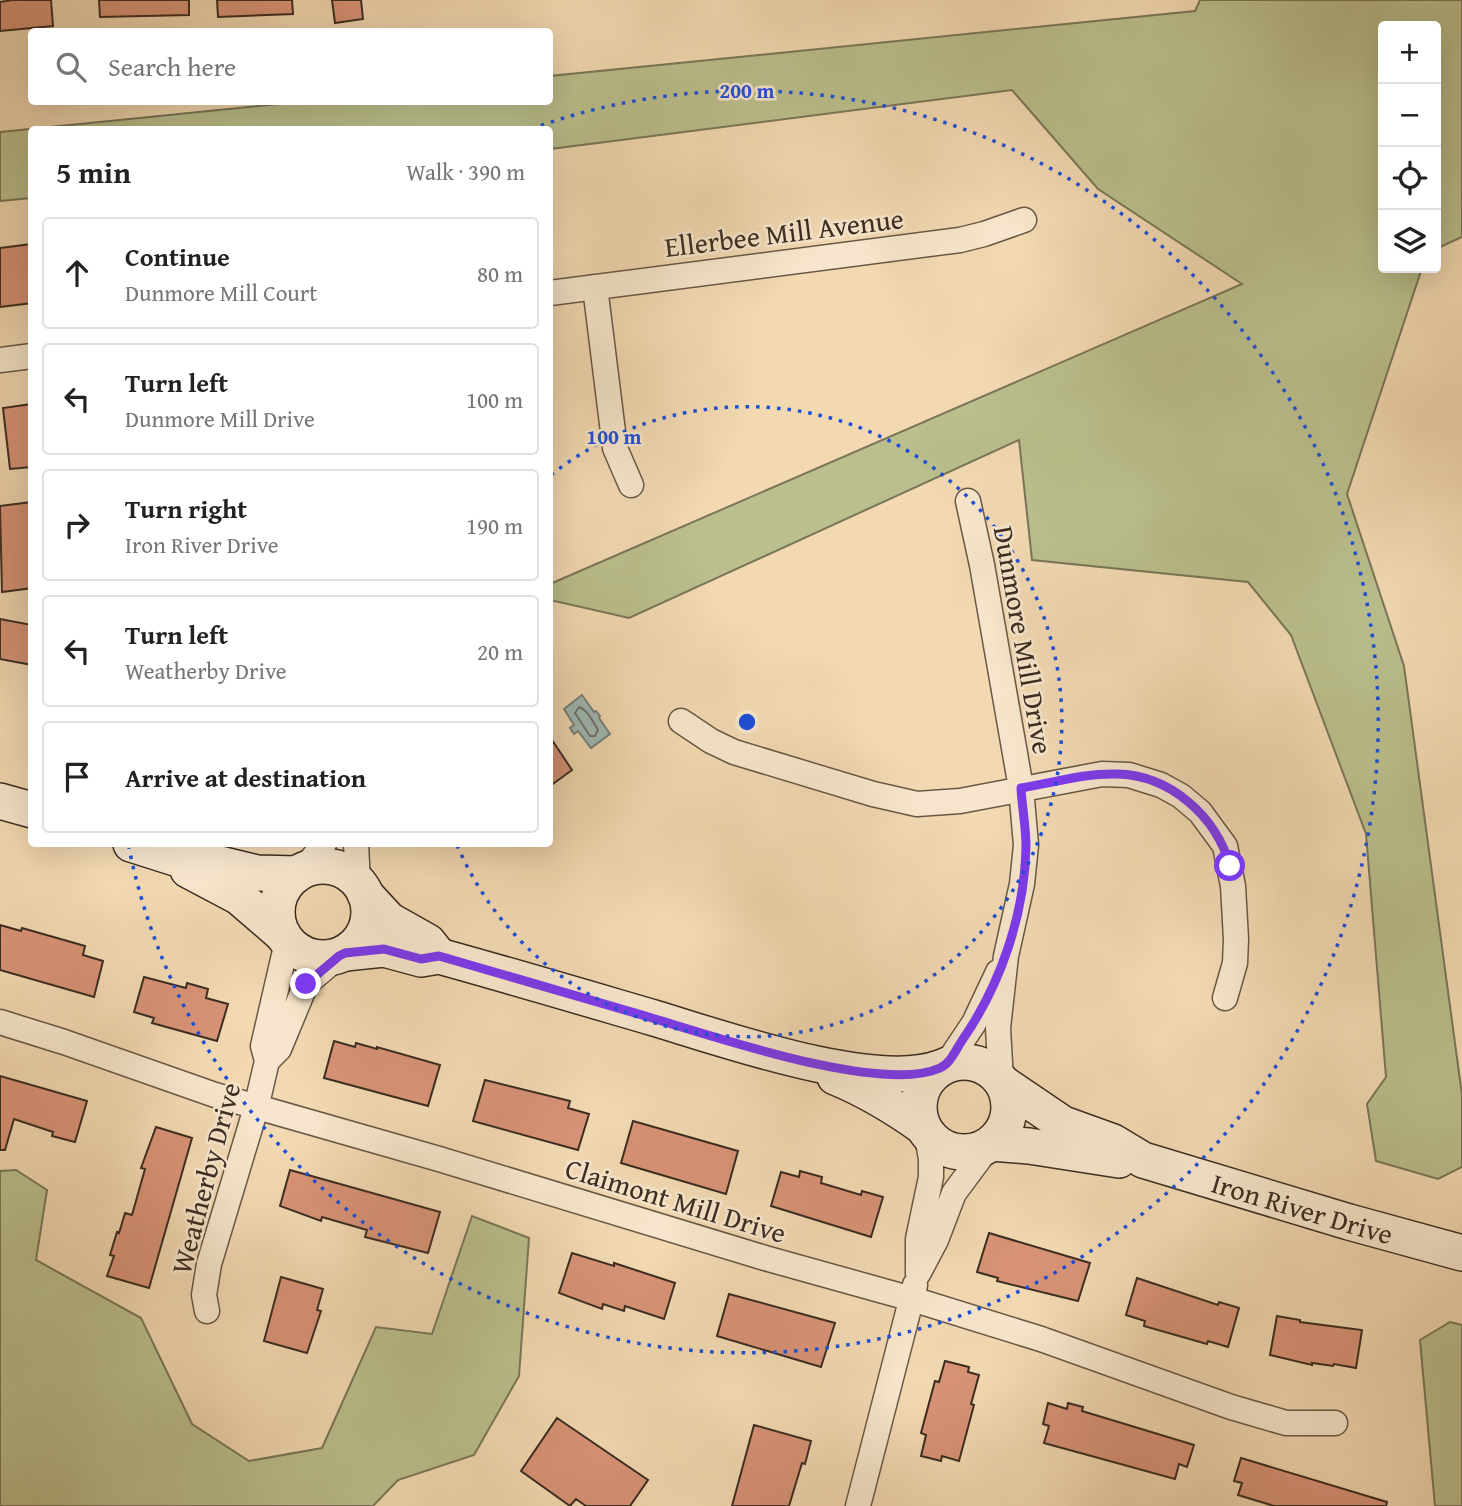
<!DOCTYPE html>
<html lang="en">
<head>
<meta charset="utf-8">
<style>
  body { margin:0; font-family:"Gentium Book Plus",serif; background:#f6f6f6; color:#222 }
  .controls { position:absolute; right:21px; top:21px; display:grid; overflow:hidden; border-radius:7px; box-shadow:0 7px 28px #0002 }
  .controls button { width:63px; height:63px; display:grid; place-items:center; padding:0; border:0; border-bottom:2px solid #e0e0e0; background:#fff; color:#222; font:35px sans-serif }
  .stop { position:absolute; width:21px; height:21px; margin:-16px; border:5px solid #7c3aed; border-radius:50%; background:#fff }
  .stop.end { background:#7c3aed; border-color:#fff; box-shadow:0 2px 7px #0008 }
  .list { margin:0; padding:0; list-style:none }
  h2 { display:flex; justify-content:space-between; align-items:center; height:91px; margin:0; padding:0 28px; font-size:30px }
  h2 small { font-size:23px; font-weight:400; color:#767676 }
  .list li { display:grid; grid-template-columns:46px 1fr auto; gap:21px; align-items:center; box-sizing:border-box; height:112px; margin:0 14px 14px; padding:0 14px; border:2px solid #e0e0e0; border-radius:7px }
  .list b { display:block; font-size:26px; white-space:nowrap }
  .list p { margin:0; font-size:23px; white-space:nowrap; color:#767676 }
  .list em { font-size:23px; font-style:normal; color:#767676 }
  .icon { flex:none; width:38px; height:38px; fill:none; stroke:currentColor; stroke-width:2; stroke-linecap:round; stroke-linejoin:round }
  .map { position:relative; flex:none; width:1462px; height:1506px; overflow:hidden }
  .search { position:absolute; background:#fff; box-shadow:0 7px 28px #0002; left:28px; top:28px; width:525px; height:77px; display:flex; align-items:center; gap:18px; box-sizing:border-box; padding:0 24px; border-radius:7px; color:#767676; font-size:26px }
  .panel { position:absolute; background:#fff; box-shadow:0 7px 28px #0002; left:28px; top:126px; width:525px; height:721px; border-radius:7px }
  .map>svg:first-child { display:block }
  .green { fill:#babf8d; stroke:#7a7657; stroke-width:2 }
  .water { fill:#9eb8b6; stroke:#76807a; stroke-width:2 }
  .lines { fill:none; stroke-linecap:round; stroke-linejoin:round }
  .shore { stroke:#6c726c; stroke-width:2 }
  .building { fill:#d89377; stroke:#3b2d21; stroke-width:2 }
  .street-casing { stroke:#695845; stroke-width:27 }
  .secondary-casing { stroke:#3b2d21; stroke-width:38 }
  .street { stroke:#f7e6cd; stroke-width:24 }
  .secondary { stroke:#f7e6cd; stroke-width:35 }
  .route { stroke:#7c3aed; stroke-width:9 }
  .ring { fill:none; stroke:#1d4ed8; stroke-width:3.5; stroke-dasharray:3.5 7 }
  .labels { text-anchor:middle; dominant-baseline:central; stroke-width:5; stroke-linejoin:round; paint-order:stroke }
  .street-label { font-size:28px; fill:#3b2d21; stroke:#f7e6cd }
  .centre { fill:#1d4ed8; stroke:#f7e6cd; stroke-width:3.5 }
  .ring-label { font-size:21px; text-anchor:middle; font-weight:bold; fill:#1d4ed8; stroke:#f7e6cd; stroke-width:5; stroke-linejoin:round; paint-order:stroke }
</style>
</head>
<body>
<div class="map">
<svg width="1462" height="1506" viewBox="0 0 1462 1506">
  <rect width="100%" height="100%" fill="#f2d9b2"/>
  <filter id="stains"><feTurbulence type="fractalNoise" baseFrequency=".00286" numOctaves="4"/><feColorMatrix values="0 0 0 0 .2 0 0 0 0 .09 0 0 0 0 .02 0 0 0 .5 -.17"/></filter>
  <radialGradient id="worn" r=".72"><stop offset=".6" stop-color="#630" stop-opacity="0"/><stop offset="1" stop-color="#630" stop-opacity=".3"/></radialGradient>
  <path class="green" d="M1200,0H1462V237L1436,249V26H1383V268H1422L1347,494L1404,666L1462,1095V1167L1438,1179L1376,1161L1367,1104L1386,1077L1366,834L1291,635L1248,582L1032,560L1019,440L629,618L550,600V584L1242,284L1098,189L1012,90L550,149V130H32L31,198L0,201V132L299,102H550V76L1195,11Z
    M16,1170L47,1190L36,1260L141,1318L192,1424L249,1461L322,1448L376,1327L432,1334L472,1216L529,1238L519,1376L474,1455L398,1480L373,1506H0V1171Z
    M1450,1322L1462,1325V1506H1435L1420,1340Z"/>
  <path class="water" d="M582,695L594,712L596,711L600,716L599,718L610,734L591,748L578,731L574,734L570,728L574,725L564,709Z"/>
  <g class="lines">
    <path class="shore" d="M579,707C588,710 593,722 598,730L595,736H590L575,713Z"/>
  </g>
  <path class="building" d="M12,0H51L53,26L0,31V2Z
    M99,0H189V15L100,17Z
    M217,0H292L293,14L218,17Z
    M332,0H361L363,19L335,23Z
    M32,244V303L0,307V248Z
    M32,404V467L10,469L3,408Z
    M32,502V588L2,592L0,506Z
    M0,619L32,625V665L0,659Z
    M550,737L572,770L550,786Z
    M0,925L21,931L22,928L85,946L83,955L103,961L94,997L0,970Z
    M144,977L186,988L187,983L208,989L206,998L228,1004L217,1041L152,1023L154,1018L134,1012Z
    M334,1041L355,1047L356,1043L377,1049V1047L440,1065L428,1106L324,1078Z
    M0,1076L87,1101L75,1142L52,1136L53,1132L14,1119L5,1150H0Z
    M485,1080L570,1101L568,1108L589,1114L578,1150L473,1121Z
    M633,1121L738,1151L726,1194L621,1163Z
    M156,1127L192,1138L149,1288L107,1276L114,1256L110,1255L117,1232L119,1233L125,1213L132,1215L145,1169L141,1168Z
    M290,1170L440,1212L428,1253L365,1237L367,1230L322,1217L321,1221L280,1206Z
    M800,1171L822,1177L821,1183L861,1195L862,1191L883,1197L871,1237L771,1206L781,1172L799,1177Z
    M989,1233L1090,1263L1078,1301L997,1281L998,1278L977,1272Z
    M572,1253L614,1266V1263L675,1283L664,1319L625,1306L624,1311L603,1304L602,1309L559,1293Z
    M281,1277L323,1289L317,1310L321,1311L307,1353L264,1341Z
    M1137,1278L1218,1305L1219,1302L1239,1308L1228,1347L1208,1341L1207,1344L1144,1326L1145,1321L1126,1315Z
    M729,1294L835,1323L821,1367L717,1336Z
    M1277,1316L1300,1320V1322L1362,1330L1356,1368L1334,1364L1333,1366L1312,1363V1365L1270,1355Z
    M945,1361L969,1367L968,1372L979,1375L971,1404L974,1405L959,1461L942,1456L941,1461L921,1456L926,1435L921,1433L935,1381L939,1382Z
    M1048,1403L1067,1409L1068,1403L1083,1407L1082,1411L1194,1445L1187,1467L1179,1464L1175,1479L1044,1443L1049,1426L1043,1424Z
    M557,1418L648,1480L630,1506H586L576,1499L570,1506L521,1471Z
    M754,1425L811,1441L805,1464L802,1463L789,1506H732Z
    M1241,1458L1387,1502L1386,1506H1274L1238,1495L1242,1483L1234,1481Z"/>
  <g class="lines">
    <g class="street-casing">
      <path id="street" d="M595,287L615,448L631,485
        M550,293L960,240L984,234L1024,220
        M0,360L32,356
        M968,501L982,565L1021,788L1026,845L1022,884L1006,956L998,1028L1001,1080
        M681,721L711,741L734,752L873,794L917,804L960,801L1102,774L1129,775L1161,785L1181,796L1200,812L1225,846L1233,886L1236,939L1235,963L1225,998
        M356,844L358,883
        M303,870L324,844
        M0,1022L64,1042L215,1095L439,1159L765,1258L912,1299L1041,1339L1231,1407L1286,1423H1335
        M267,1061L263,1046L287,942
        M946,1065L974,1023L998,972
        M926,1131L931,1159V1177L918,1239V1274L936,1240L954,1193L989,1146
        M207,1311L204,1295L209,1264L256,1108L267,1061L279,1049L306,984L339,956
        M858,1506L915,1285"/>
    </g>
    <g class="secondary-casing">
      <g id="secondary">
        <path d="M0,801L32,810"/>
        <path d="M131,844L175,858H195L257,873L297,874"/>
        <circle cx="323" cy="912" r="46"/>
        <path d="M188,870L239,897L283,935"/>
        <path d="M365,894L389,920L428,942L439,956"/>
        <path d="M345,953L384,949L421,959L439,956C511,976 582,997 654,1018C724,1039 873,1092 940,1068"/>
        <circle cx="964" cy="1107" r="45"/>
        <path d="M835,1077C867,1090 895,1107 923,1127"/>
        <path id="s1" d="M1004,1084L1063,1124L1113,1142L1143,1160L1349,1222L1462,1253"/>
        <path d="M992,1143L1029,1146L1119,1160"/>
      </g>
    </g>
    <use href="#street" class="street"/>
    <use href="#secondary" class="secondary"/>
  </g>
  <g class="lines">
    <path class="route" d="M306,984L339,956L345,953L384,949L421,959L439,956C506,975 574,995 642,1015C707,1034 881,1095 940,1068C951,1063 956,1049 963,1039C1001,984 1025,913 1026,846C1026,827 1022,807 1021,788C1052,783 1085,773 1117,774C1170,775 1216,816 1230,866"/>
  </g>
  <g class="ring">
    <path d="M551 475A315 315 0 1 1 457 845"/>
    <path d="M531 129A631 631 0 1 1 129 848"/>
  </g>
  <g class="labels">
    <g class="street-label">
      <text transform="translate(784 232) rotate(-7)">Ellerbee Mill Avenue</text>
      <text transform="translate(1024 640) rotate(80)">Dunmore Mill Drive</text>
      <text transform="translate(205 1178) rotate(-75)">Weatherby Drive</text>
      <text transform="translate(676 1200) rotate(17)">Claimont Mill Drive</text>
      <text stroke="none"><textPath href="#s1" startOffset="326">Iron River Drive</textPath></text>
    </g>
  </g>
  <circle cx="747" cy="722" r="10" class="centre"/>
  <g class="ring-label">
    <text x="747" y="98">200 m</text>
    <text x="614" y="444">100 m</text>
  </g>
  <rect width="100%" height="100%" filter="url(#stains)"/>
  <rect width="100%" height="100%" fill="url(#worn)"/>
</svg>
<div class="controls">
<button>+</button>
<button>−</button>
<button><svg class="icon" aria-label="locate" viewBox="0 0 24 24"><circle cx="12" cy="12" r="6"/><path d="M12 2v4M12 18v4M2 12h4M18 12h4"/></svg></button>
<button><svg class="icon" aria-label="layers" viewBox="0 0 24 24"><path d="M12 4l9 5-9 5-9-5zM3 14l9 5 9-5"/></svg></button>
</div>
<div class="stop" style="left:1230px;top:866px"></div>
<div class="stop end" style="left:306px;top:984px"></div>
<div class="search"><svg class="icon" aria-label="search" viewBox="0 0 24 24"><circle cx="10" cy="10" r="6"/><path d="M15 15l6 6"/></svg>Search here</div>
<section class="panel">
<h2>5 min<small>Walk · 390 m</small></h2>
<ul class="list">
<li><svg class="icon" aria-label="ahead" viewBox="0 0 24 24"><path d="M12 20V5M6 11l6-6 6 6"/></svg><div><b>Continue</b><p>Dunmore Mill Court</p></div><em>80 m</em></li>
<li><svg class="icon" aria-label="left" viewBox="0 0 24 24"><path d="M17 20v-9H6M10 6l-5 5 5 5"/></svg><div><b>Turn left</b><p>Dunmore Mill Drive</p></div><em>100 m</em></li>
<li><svg class="icon" aria-label="right" viewBox="0 0 24 24"><path d="M7 20v-9h11M14 6l5 5-5 5"/></svg><div><b>Turn right</b><p>Iron River Drive</p></div><em>190 m</em></li>
<li><svg class="icon" aria-label="left" viewBox="0 0 24 24"><path d="M17 20v-9H6M10 6l-5 5 5 5"/></svg><div><b>Turn left</b><p>Weatherby Drive</p></div><em>20 m</em></li>
<li><svg class="icon" aria-label="arrive" viewBox="0 0 24 24"><path d="M6 21V4h12l-3 4 3 4H6"/></svg><div><b>Arrive at destination</b></div></li>
</ul>
</section>
</div>
</body>
</html>
